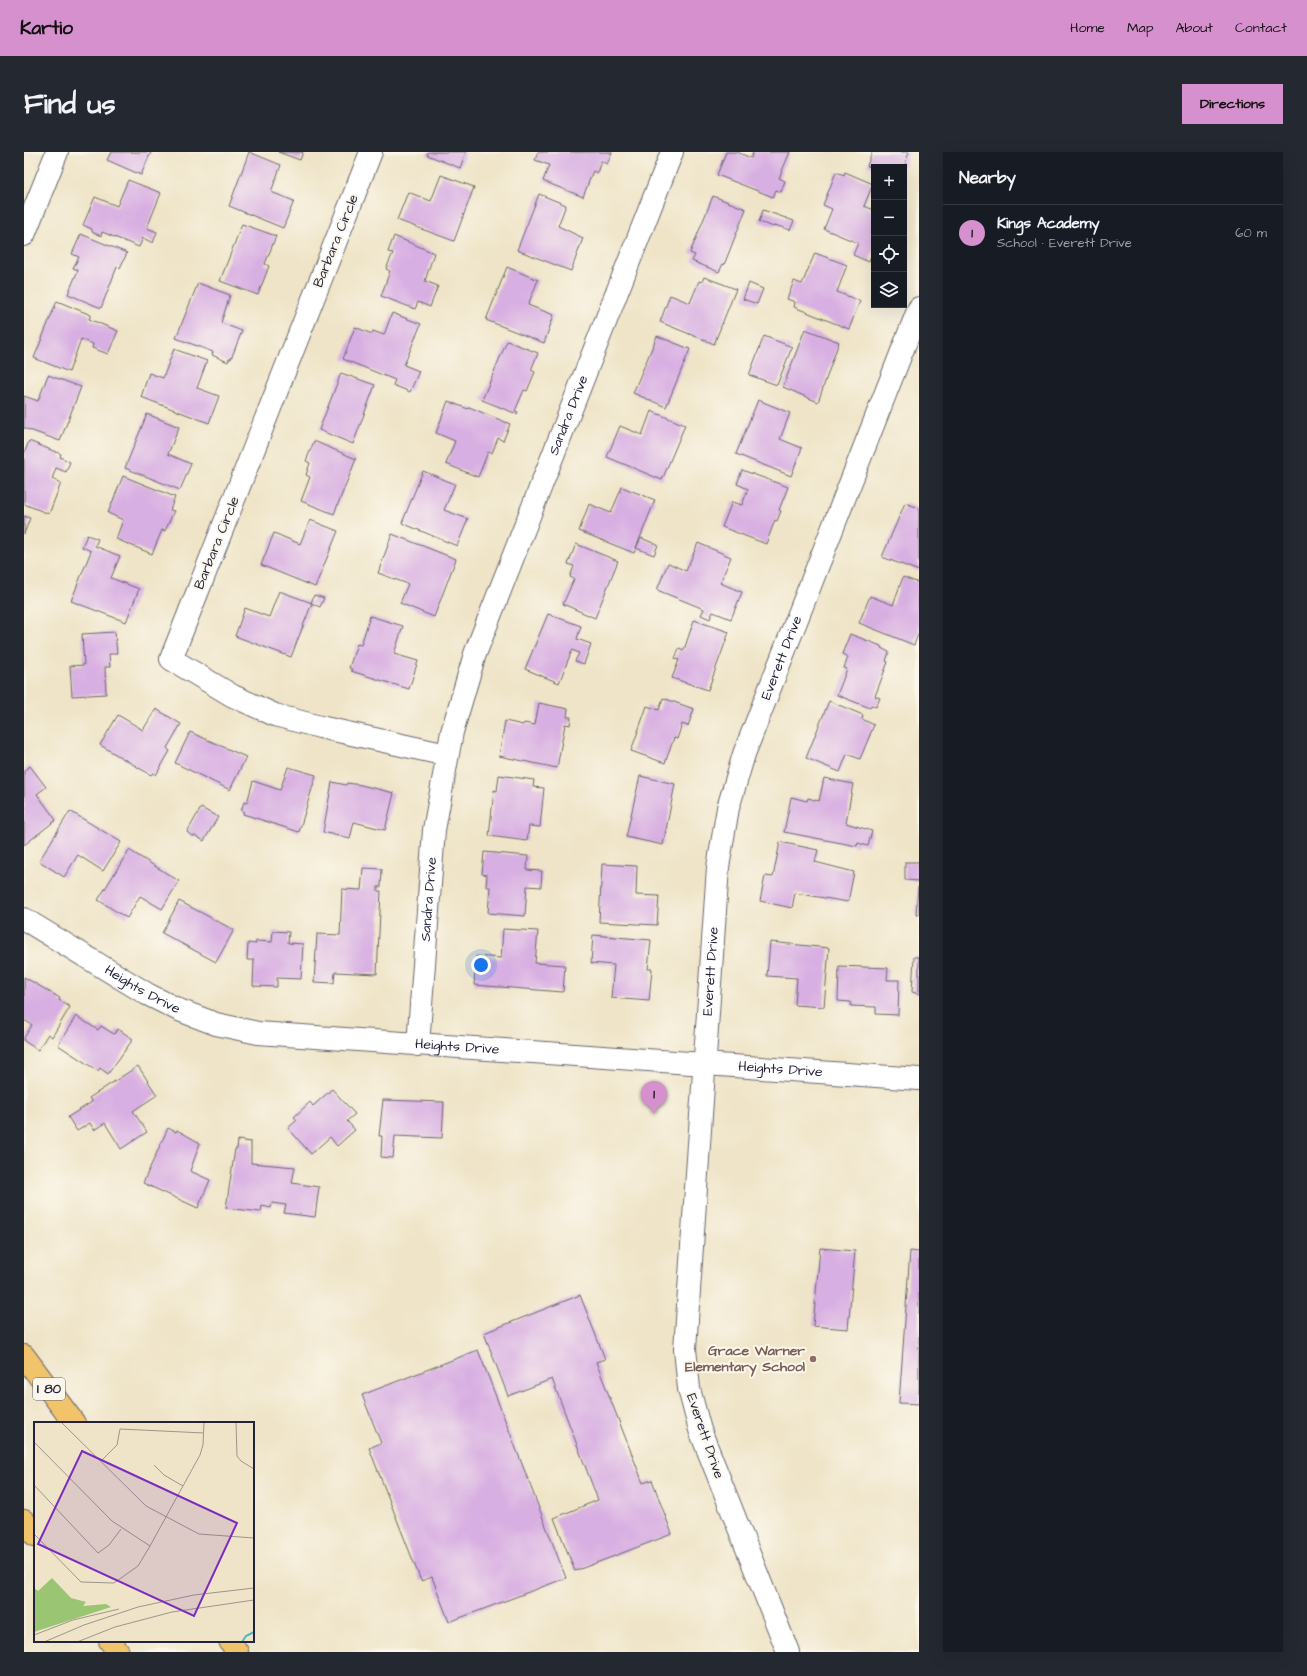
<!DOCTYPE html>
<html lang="en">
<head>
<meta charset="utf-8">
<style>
  body { margin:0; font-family:"Architects Daughter",sans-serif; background:#242831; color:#f1f3f6 }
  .controls { position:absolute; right:12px; top:12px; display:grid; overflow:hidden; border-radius:0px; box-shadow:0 4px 16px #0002 }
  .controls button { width:36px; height:36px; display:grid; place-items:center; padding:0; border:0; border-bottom:1px solid #363941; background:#171b24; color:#f1f3f6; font:20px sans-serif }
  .you { position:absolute; left:457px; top:813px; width:14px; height:14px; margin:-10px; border:3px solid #fff; border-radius:50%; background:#1a73e8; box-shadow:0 0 0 6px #1a73e833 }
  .badge { display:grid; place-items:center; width:26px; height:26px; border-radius:50%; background:#d690ce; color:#111; font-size:13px; font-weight:700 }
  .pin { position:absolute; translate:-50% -33px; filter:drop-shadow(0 1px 2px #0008) }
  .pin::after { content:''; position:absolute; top:21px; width:14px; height:12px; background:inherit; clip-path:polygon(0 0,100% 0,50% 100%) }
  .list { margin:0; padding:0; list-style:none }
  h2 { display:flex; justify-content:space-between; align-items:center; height:52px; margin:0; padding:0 16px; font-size:17px }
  h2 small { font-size:13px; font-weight:400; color:#9ea1a6 }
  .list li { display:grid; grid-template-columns:26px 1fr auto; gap:12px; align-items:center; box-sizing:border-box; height:56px; padding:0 16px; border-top:1px solid #363941 }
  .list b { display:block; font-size:15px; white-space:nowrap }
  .list p { margin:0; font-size:13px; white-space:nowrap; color:#9ea1a6 }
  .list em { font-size:13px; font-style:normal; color:#9ea1a6 }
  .icon { flex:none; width:22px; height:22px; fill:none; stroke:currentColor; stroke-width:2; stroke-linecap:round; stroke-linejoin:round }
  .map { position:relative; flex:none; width:895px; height:1500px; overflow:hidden; border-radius:0px }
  header { display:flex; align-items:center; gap:24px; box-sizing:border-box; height:56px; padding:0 20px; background:#d690ce; color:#111 }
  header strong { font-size:19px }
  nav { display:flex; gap:22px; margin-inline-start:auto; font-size:14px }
  .intro { display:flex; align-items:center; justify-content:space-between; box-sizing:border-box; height:96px; padding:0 24px }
  h1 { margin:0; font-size:28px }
  .button { padding:10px 18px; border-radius:0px; background:#d690ce; color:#111; font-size:14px; font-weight:700 }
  main { display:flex; gap:24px; padding:0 24px }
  aside { flex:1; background:#171b24; border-radius:0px; box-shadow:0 4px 16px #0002 }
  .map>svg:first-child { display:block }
  .building { fill:#d8afe2 }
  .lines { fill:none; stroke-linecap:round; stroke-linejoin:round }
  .street-casing { stroke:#6a666c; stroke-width:24 }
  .highway-casing { stroke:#6a666c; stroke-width:24 }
  .street { stroke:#fff; stroke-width:22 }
  .highway { stroke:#f1c36a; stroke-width:22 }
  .education-dot { fill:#8d6e63; stroke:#fbf7ec; stroke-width:1.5 }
  .labels { text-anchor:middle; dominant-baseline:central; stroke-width:4; stroke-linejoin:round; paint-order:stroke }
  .shield { fill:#fbf7ec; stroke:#636270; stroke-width:1 }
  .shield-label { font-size:13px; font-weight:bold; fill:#22223b }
  .street-label { font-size:14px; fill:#22223b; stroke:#fbf7ec }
  .education-label { font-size:14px; font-weight:bold; fill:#785e54; stroke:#fbf7ec; text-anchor:end }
  .inset-river { fill:none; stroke:#4bb9c4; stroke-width:2 }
  .inset-road { fill:none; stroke:#9d968f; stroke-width:1 }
  .view { fill:#7b2cbf; fill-opacity:0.15; stroke:#7b2cbf; stroke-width:2 }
  .inset-edge { fill:none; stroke:#22223b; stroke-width:2 }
</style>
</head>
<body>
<header>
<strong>Kartio</strong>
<nav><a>Home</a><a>Map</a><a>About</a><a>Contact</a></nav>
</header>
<div class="intro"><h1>Find us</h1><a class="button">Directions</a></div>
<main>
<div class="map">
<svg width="895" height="1500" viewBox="0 0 895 1500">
  <rect width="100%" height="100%" fill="#fbf7ec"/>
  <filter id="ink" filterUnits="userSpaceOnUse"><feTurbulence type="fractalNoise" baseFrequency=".025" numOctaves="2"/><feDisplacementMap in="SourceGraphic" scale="8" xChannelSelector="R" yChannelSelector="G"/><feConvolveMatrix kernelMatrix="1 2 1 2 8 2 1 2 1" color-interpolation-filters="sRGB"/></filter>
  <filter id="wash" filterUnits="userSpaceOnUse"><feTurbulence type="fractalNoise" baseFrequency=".012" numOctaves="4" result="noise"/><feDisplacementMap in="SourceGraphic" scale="16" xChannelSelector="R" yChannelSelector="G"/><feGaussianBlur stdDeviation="0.9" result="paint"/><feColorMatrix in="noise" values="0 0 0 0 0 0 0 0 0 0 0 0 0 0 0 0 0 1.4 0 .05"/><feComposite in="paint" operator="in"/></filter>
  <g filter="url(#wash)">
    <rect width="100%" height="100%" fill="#efe4c7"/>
    <g id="blocks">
      <path class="building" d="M87,0H127L117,23L83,8Z
        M225,0L257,13L247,40L270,49L259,76L205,54Z
        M254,0H279L276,8Z
        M404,0H442L436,16L403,3Z
        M514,0H588L583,12L577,9L573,21L569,19L559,45L519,29L525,13L511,8Z
        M702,0H713L727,6L729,0H766L755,26L761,29L757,40L752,38L749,45L693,23Z
        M848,0H885L880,15L850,16L843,14Z
        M812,20L820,23L821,20L849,32L840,54L850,58V97L845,110L829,103L834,91L800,77L808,57L799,53Z
        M417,23L450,35L430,89L373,68L384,40L407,49Z
        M104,28L137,41L123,76L133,80L129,91L119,86L115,95L78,80L77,84L68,80V77L59,73L71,45L93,54Z
        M515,42L542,53L534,74L559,86L547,119L493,98Z
        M689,44L722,57L700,113L699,112L695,120L668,109L671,103L666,101Z
        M739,58L770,69L766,78L751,73L750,75L735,70Z
        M218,72L252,84L241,112L245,114L234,143L196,129Z
        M57,82L103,101L96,116L93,115L77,156L44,142L54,118L49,116L55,105L48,102Z
        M370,84L410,101L401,129L414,134L406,155L394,150L391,157L357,144L366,119L362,117L369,101L364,100Z
        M791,101L823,113L813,140L836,149L825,177L770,155L771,150L763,147L770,129L778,132Z
        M483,115L514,128L504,153L530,163L520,191L462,168Z
        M680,125L712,137L690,192L636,170L646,143L666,151L675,129L678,130Z
        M174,131L206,143L197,171L218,179L207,207H205L204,210L188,203L189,200L152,186Z
        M725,131L739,137L733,152L719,147Z
        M33,149L67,163L65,167L94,179L84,202L68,196L69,192L57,187L45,220L10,206Z
        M368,161L397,172L380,213L395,219L386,240L369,233L371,228L319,207L331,175L348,182L349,179L360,183Z
        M781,177L815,190L794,250L759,235Z
        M633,184L666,197L642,255L609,241Z
        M740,184L768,195L753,233L725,223Z
        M483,189L514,201L507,218L511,220L503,239L500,238L491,259L494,260L493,262L458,248Z
        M150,197L183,209L173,236L195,244L185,271L117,245L125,221L139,226Z
        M317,221L351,233L329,292L295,278Z
        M24,223L57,235L36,289L0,276V244L14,249Z
        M734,248L766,261L756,287L778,296L767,324L712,302Z
        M424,249L444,257L445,255L486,272L479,289L474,286L468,301L464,300L454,325L422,312L431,289L412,281Z
        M627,259L661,273L638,328L583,305L596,274L618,283Z
        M123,262L155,275L144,302L167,312L156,338L101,316Z
        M5,289L37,302L36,305L46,310L42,320L32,316L28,327L37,331L25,362L0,352V302Z
        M290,289L332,307L310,362L277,349L286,325L282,323L286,311L282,309Z
        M718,318L764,335L755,358L757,359L753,369L751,368L742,392L698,375L708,350L718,353L724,337L713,332Z
        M399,319L431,332L420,358L444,367L433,394L378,371Z
        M99,324L151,345L146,358L150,359L141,379L138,378L128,402L92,387L99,368L84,361Z
        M598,335L631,348L610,401L555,379L565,352L587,361Z
        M881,351L895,356V419L858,405Z
        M0,364L6,366L0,382Z
        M286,368L314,379L291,435L237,413L250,381L276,392Z
        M368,382L432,407L410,465L376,451L384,432L354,421Z
        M63,383L74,387L71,394L96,404L87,426L115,437L102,470L47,449L67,399L58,395Z
        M617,386L634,393L630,403L612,396Z
        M674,391L707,405L696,431L718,440L707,467L689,460L686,467L677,463L680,457L633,438L644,411L662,419Z
        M552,392L594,409L571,466L539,452L550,427L546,425L550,414L544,412Z
        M879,425L895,431V480L890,493L835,471L846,444L869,453Z
        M255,439L288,451L267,505L211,484L221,456L245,465Z
        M290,443L300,446L296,455L287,451Z
        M524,462L557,474L553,487L567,492L560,512L551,509L555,501L548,498L535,531L501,517Z
        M346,464L379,474L370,502L394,509L385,537L327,519L328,517L325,516L333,492L337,493Z
        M670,468L705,480L684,538L648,526L655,508L651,507L655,496L660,498Z
        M91,480L93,502H85L86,515H81L82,542L48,544L46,514L60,513L58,482Z
        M826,482L857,494V496L865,500L862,509L864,510L851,544L856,546L852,555L847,553L846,556L813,543L823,517L820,516L824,505L818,502Z
        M639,546L670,557L664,574L658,572L653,587L650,586L641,611L607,599L623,554L635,558Z
        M805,549L839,563L838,567L850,573L836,607L823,602L816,620L782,606Z
        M515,551L544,557L543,565H547L546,573L541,572L533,616L475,604L481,569L499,573L500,571L511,573Z
        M132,557L157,572L143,596L146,599L132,623L129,621L127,623L76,593L94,563L119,578Z
        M166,580L222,605L206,638L151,611Z
        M6,614L22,635L13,642L32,668L0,693V619Z
        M264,615L292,623L275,680L219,662L220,659H217L220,650L223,651L229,629L256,638Z
        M475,623L510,628L509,635L520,636L516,675L505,674L503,689L465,684L470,638L473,639Z
        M616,624L651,632L639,693L602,685Z
        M800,626L829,632L822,671L848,679L844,694L834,691L833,694L760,680L767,645L783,649L784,646L795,649Z
        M308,630L322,633L323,631L337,633L370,641L361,678L330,670L326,687L299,680Z
        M177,656L194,665L180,689L170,683L169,685L163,680Z
        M46,659L97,690L79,719L54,703L40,725L15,709Z
        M756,690L794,698L791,710L830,720L824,750L771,741L768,756L736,749L741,724L749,725Z
        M105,698L155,729L138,757L116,744L103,766L74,748Z
        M460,700L504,704L503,718L518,719L517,735L503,734L501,764L464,761L466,735H462L463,723L458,722Z
        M881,710H895V729L881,728Z
        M578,712L613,714L612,743L635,744L633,773L575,770Z
        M339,716L358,717L357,735H354V739H357L353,822L311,820L310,831L290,830L293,782L316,783L318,737L337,738Z
        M894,735H895V763H892Z
        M155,749L210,778L192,810L138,781Z
        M479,777L514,779L511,811L541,813L539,840L450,833L452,804L477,806Z
        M249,779L265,780L264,791L279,792L277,827L253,826V835L229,834L230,808H223L224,791L232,792V789L248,790Z
        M569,783L627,788L624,817H628L625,849L587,846L590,813L567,811Z
        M746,790L805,796L800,855L771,853L773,826L743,824Z
        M890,805H895V842L888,840Z
        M815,814L864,816L863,828H875L874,863L852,862V855L827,854V850L814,849Z
        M0,825L36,846L35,848L46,855L28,885L24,882L14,898L0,889V886L8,873L0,868Z
        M52,864L74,878L77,874L90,882L94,877L109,887L84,922L76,916L74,919L34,893Z
        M114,914L133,943L109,959L123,980L97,997L81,971L70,978L66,971L53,979L44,965L68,950L65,946Z
        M308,937L331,962L323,969L331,978L313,994L306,985L287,1002L264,976L273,968L270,965L286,950L289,954Z
        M359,948L420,950L418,986L371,984L369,1006L357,1005L358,984H355Z
        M144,976L152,980L153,978L176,991L166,1019L186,1028L174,1056L119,1031Z
        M214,988L227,990V1011L271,1015L268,1031L295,1035L291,1065L260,1061L262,1053L248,1051L247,1056L238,1054L237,1060L202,1056L211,997H213Z
        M796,1096L831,1099L824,1177L789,1174Z
        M886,1099L895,1100V1252L875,1251Z
        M556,1143L581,1207L572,1210L619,1331L628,1328L648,1382L551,1419L530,1366L574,1348L528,1227L484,1244L460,1181Z
        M454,1198L542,1426L425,1470L408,1425L397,1429L345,1296L357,1291L338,1243Z"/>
    </g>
  </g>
  <g filter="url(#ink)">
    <use href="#blocks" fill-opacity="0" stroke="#6a666c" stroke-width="1"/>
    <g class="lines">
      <g class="street-casing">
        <g id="street">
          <path d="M347,0L147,507L209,544L251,563L296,575L423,603"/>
          <path d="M0,83L33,0"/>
          <path id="s1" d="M0,767L123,842L155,858L192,872L234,881L895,927"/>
          <path id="s2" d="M394,893L410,678L428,580L451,502L648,0"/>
          <path id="s3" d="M764,1500L676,1278L665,1237L661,1197L694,715L704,656L720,602L895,156"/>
        </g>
      </g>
      <g class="highway-casing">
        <path id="highway" d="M0,1204L50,1271
          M0,1369L11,1383
          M86,1489L94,1500
          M206,1489L213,1500"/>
      </g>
      <use href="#street" class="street"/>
      <use href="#highway" class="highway"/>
    </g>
  </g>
  <circle class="education-dot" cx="789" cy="1207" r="4"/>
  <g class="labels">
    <rect class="shield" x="9" y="1226" width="32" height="22" rx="3"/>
    <g class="shield-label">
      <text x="25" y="1237">I 80</text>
    </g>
    <g class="street-label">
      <text transform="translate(312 89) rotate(-68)">Barbara Circle</text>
      <text stroke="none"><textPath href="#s2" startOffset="653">Sandra Drive</textPath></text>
      <text transform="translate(193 391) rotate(-68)">Barbara Circle</text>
      <text stroke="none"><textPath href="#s3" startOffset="1024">Everett Drive</textPath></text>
      <text stroke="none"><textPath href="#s2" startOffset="146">Sandra Drive</textPath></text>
      <text stroke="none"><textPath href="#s3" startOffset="700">Everett Drive</textPath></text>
      <text stroke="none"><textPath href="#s1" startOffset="138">Heights Drive</textPath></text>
      <text stroke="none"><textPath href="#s1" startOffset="462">Heights Drive</textPath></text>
      <text stroke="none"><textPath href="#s1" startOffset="786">Heights Drive</textPath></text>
      <text transform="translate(681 1284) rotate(71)">Everett Drive</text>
    </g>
    <g class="education-label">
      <text x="781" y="1199">Grace Warner<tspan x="781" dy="16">Elementary School</tspan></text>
    </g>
  </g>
  <g transform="translate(10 1270)">
    <rect width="220" height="220" fill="#efe4c7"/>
    <path d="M18,156L37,176L52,180L49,184L72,182L77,185L0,210V166L4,169Z" fill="#9ac572"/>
    <path class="inset-river" d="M208,220L212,214L220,210"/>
    <path class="inset-road" d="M27,0L112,84L165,112L220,116M202,0L203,34L207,39L220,47M0,20L78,99L116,124M67,39L83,23L86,7L170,11M120,43L130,53L149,64M0,63L64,131L75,123L87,107M0,112L47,160L80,161L104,144L116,124L166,33L169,23L170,0M0,213L39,198L85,187M10,220L50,203L104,185L160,173L220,166M43,220L81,205L138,190L220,178"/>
    <path class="view" d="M48,29L203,101L160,194L4,122Z"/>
    <rect width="220" height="220" class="inset-edge"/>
  </g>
</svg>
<div class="controls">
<button>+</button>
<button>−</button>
<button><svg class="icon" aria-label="locate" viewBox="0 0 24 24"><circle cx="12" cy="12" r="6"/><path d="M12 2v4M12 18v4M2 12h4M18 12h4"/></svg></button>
<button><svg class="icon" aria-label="layers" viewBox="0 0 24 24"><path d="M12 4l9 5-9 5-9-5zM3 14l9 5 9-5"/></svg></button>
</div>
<div class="you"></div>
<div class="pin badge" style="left:630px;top:962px">1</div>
</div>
<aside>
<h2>Nearby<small></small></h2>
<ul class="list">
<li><span class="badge">1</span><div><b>Kings Academy</b><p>School · Everett Drive</p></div><em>60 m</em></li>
</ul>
</aside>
</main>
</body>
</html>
